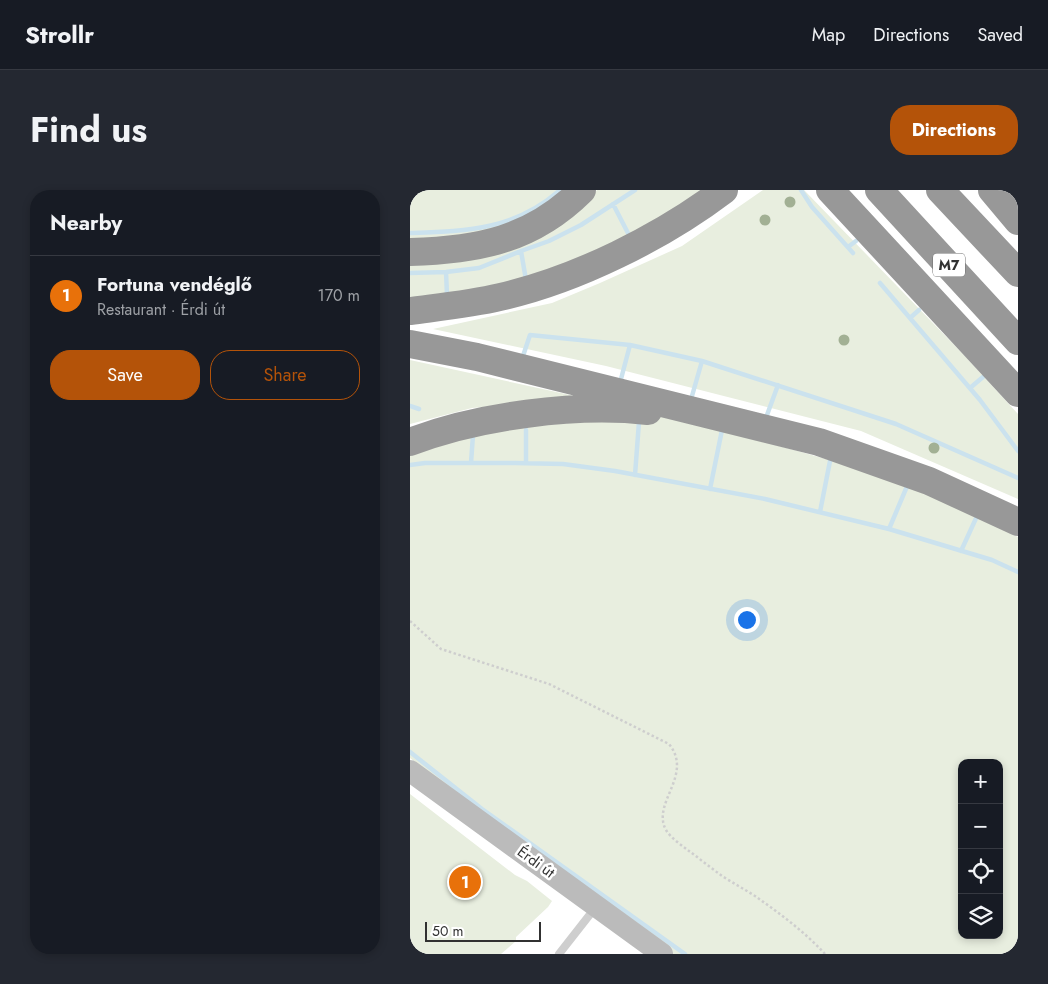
<!DOCTYPE html>
<html lang="en">
<head>
<meta charset="utf-8">
<style>
  body { margin:0; font-family:Jost,sans-serif; background:#242831; color:#f1f3f6 }
  .controls { position:absolute; right:15px; bottom:15px; display:grid; overflow:hidden; border-radius:10px; box-shadow:0 2px 8px #0003 }
  .controls button { width:45px; height:45px; display:grid; place-items:center; padding:0; border:0; border-bottom:1px solid #363941; background:#171b24; color:#f1f3f6; font:25px sans-serif }
  .scale { position:absolute; left:15px; bottom:12px; width:116px; box-sizing:border-box; padding-left:5px; border:2px solid #313131; border-top:0; font-size:14px; line-height:18px; white-space:nowrap; color:#313131; -webkit-text-stroke:4px #fff; paint-order:stroke }
  .you { position:absolute; left:336px; top:429px; width:18px; height:18px; margin:-12px; border:4px solid #fff; border-radius:50%; background:#1a73e8; box-shadow:0 0 0 8px #1a73e833 }
  .badge { display:grid; place-items:center; width:32px; height:32px; border-radius:50%; background:#b45309; color:#fff; font-size:16px; font-weight:700 }
  .pin { position:absolute; translate:-50% -50%; border:2px solid #fff; box-shadow:0 1px 5px #0006 }
  .list { margin:0; padding:0; list-style:none }
  h2 { display:flex; justify-content:space-between; align-items:center; height:65px; margin:0; padding:0 20px; font-size:21px }
  h2 small { font-size:16px; font-weight:400; color:#9ea1a6 }
  .list li { display:grid; grid-template-columns:32px 1fr auto; gap:15px; align-items:center; box-sizing:border-box; height:80px; padding:0 20px; border-top:1px solid #363941 }
  .list b { display:block; font-size:19px; white-space:nowrap }
  .list p { margin:0; font-size:16px; white-space:nowrap; color:#9ea1a6 }
  .list em { font-size:16px; font-style:normal; color:#9ea1a6 }
  .actions { display:flex; gap:10px; padding:15px 20px }
  .actions a { flex:1; padding:11px 0; border:1px solid #b45309; border-radius:20px; text-align:center; font-size:18px; color:#b45309 }
  .actions .main { background:#b45309; color:#fff }
  .icon { flex:none; width:28px; height:28px; fill:none; stroke:currentColor; stroke-width:2; stroke-linecap:round; stroke-linejoin:round }
  .map { position:relative; flex:none; width:608px; height:764px; overflow:hidden; border-radius:20px }
  header { display:flex; align-items:center; gap:30px; box-sizing:border-box; height:70px; padding:0 25px; background:#171b24; border-bottom:1px solid #363941 }
  header strong { font-size:24px }
  nav { display:flex; gap:28px; margin-inline-start:auto; font-size:18px }
  .intro { display:flex; align-items:center; justify-content:space-between; box-sizing:border-box; height:120px; padding:0 30px }
  h1 { margin:0; font-size:35px }
  .button { padding:12px 22px; border-radius:20px; background:#b45309; color:#fff; font-size:18px; font-weight:700 }
  main { display:flex; gap:30px; padding:0 30px }
  aside { flex:1; background:#171b24; border-radius:20px; box-shadow:0 2px 8px #0003 }
  .map>svg:first-child { display:block }
  .green { fill:#e8eedf; fill-rule:evenodd }
  .lines { fill:none; stroke-linecap:round; stroke-linejoin:round }
  .stream { stroke:#cbe2ee; stroke-width:4.5 }
  .path { stroke:#cecece; stroke-width:2.5; stroke-dasharray:2.5 2.5; stroke-linecap:butt }
  .lane { stroke:#cecece; stroke-width:8 }
  .secondary { stroke:#bbb; stroke-width:22 }
  .highway { stroke:#989898; stroke-width:28 }
  .tree { fill:#a2b094 }
  .labels { text-anchor:middle; dominant-baseline:central; stroke-width:5; stroke-linejoin:round; paint-order:stroke }
  .shield { fill:#fff; stroke:#6f6f6f; stroke-width:1 }
  .shield-label { font-size:14px; font-weight:bold; fill:#313131 }
  .street-label { font-size:15px; fill:#313131; stroke:#fff }
</style>
</head>
<body>
<header>
<strong>Strollr</strong>
<nav><a>Map</a><a>Directions</a><a>Saved</a></nav>
</header>
<div class="intro"><h1>Find us</h1><a class="button">Directions</a></div>
<main>
<aside>
<h2>Nearby<small></small></h2>
<ul class="list">
<li><span class="badge" style="background:#e8710a">1</span><div><b>Fortuna vendéglő</b><p>Restaurant · Érdi út</p></div><em>170 m</em></li>
</ul>
<div class="actions"><a class="main">Save</a><a>Share</a></div>
</aside>
<div class="map">
<svg width="608" height="764" viewBox="0 0 608 764">
  <rect width="100%" height="100%" fill="#fff"/>
  <path class="green" d="M0,0H159L109,35L0,54Z
    M187,0H296L186,64L80,98L0,109V74L173,16Z
    M353,0H394L553,164L608,224V309L451,241L196,176L23,139L142,113L190,93L272,56Z
    M0,170L174,208L62,218L0,234Z
    M245,225C321,244 398,261 472,287C519,304 564,325 608,347V764H263L67,622L0,568V258L61,242ZM552,573H589V745H552Z
    M0,604L105,685L117,691L142,711L138,717L106,747V751L91,764H0Z"/>
  <g class="lines">
    <path class="stream" d="M391,0L402,17L443,63
      M203,14L220,47
      M0,43C57,41 105,40 150,0
      M438,57L446,51
      M36,82L37,105
      M0,83L36,82L69,78L111,61
      M116,90L111,61L139,51L171,35L225,0
      M470,93L570,210L608,261
      M500,128L509,120
      M113,166L120,145L220,155L292,171L486,234L608,288
      M211,189L220,155
      M560,198L573,187
      M282,206L292,171
      M0,216L9,219
      M357,225L368,195
      M61,273L63,245
      M116,273V240
      M0,275L15,273H105L153,274L205,281L355,309L479,339L582,370L608,382
      M225,285L229,232
      M300,299L312,240
      M410,322L421,266
      M479,339L498,294
      M551,361L568,324
      M0,562L72,619L275,764"/>
    <path class="path" d="M0,431L31,459L139,494L259,554C284,585 241,613 256,640C261,648 271,655 279,661C290,669 301,678 312,686C323,693 334,699 345,706C369,723 395,742 415,764"/>
    <path class="lane" d="M149,764L185,718"/>
    <path class="secondary" d="M0,581L252,764"/>
    <path class="highway" d="M420,0L608,203
      M469,0L608,151
      M530,0L608,83
      M582,0L608,31
      M0,62C68,60 122,50 172,0
      M0,121C30,117 61,114 90,107C166,90 252,47 314,0
      M0,154L67,167L409,252L519,291L608,332
      M0,252C67,226 166,213 238,221"/>
  </g>
  <g class="tree">
    <circle cx="380" cy="12" r="5.5"/>
    <circle cx="355" cy="30" r="5.5"/>
    <circle cx="434" cy="150" r="5.5"/>
    <circle cx="524" cy="258" r="5.5"/>
  </g>
  <g class="labels">
    <rect class="shield" x="523" y="63.5" width="32" height="23" rx="4"/>
    <g class="shield-label">
      <text x="539" y="75">M7</text>
    </g>
    <g class="street-label">
      <text transform="translate(126 672) rotate(36)">Érdi út</text>
    </g>
  </g>
</svg>
<div class="controls">
<button>+</button>
<button>−</button>
<button><svg class="icon" aria-label="locate" viewBox="0 0 24 24"><circle cx="12" cy="12" r="6"/><path d="M12 2v4M12 18v4M2 12h4M18 12h4"/></svg></button>
<button><svg class="icon" aria-label="layers" viewBox="0 0 24 24"><path d="M12 4l9 5-9 5-9-5zM3 14l9 5 9-5"/></svg></button>
</div>
<div class="scale">50 m</div>
<div class="you"></div>
<div class="pin badge" style="left:55px;top:692px;background:#e8710a">1</div>
</div>
</main>
</body>
</html>
